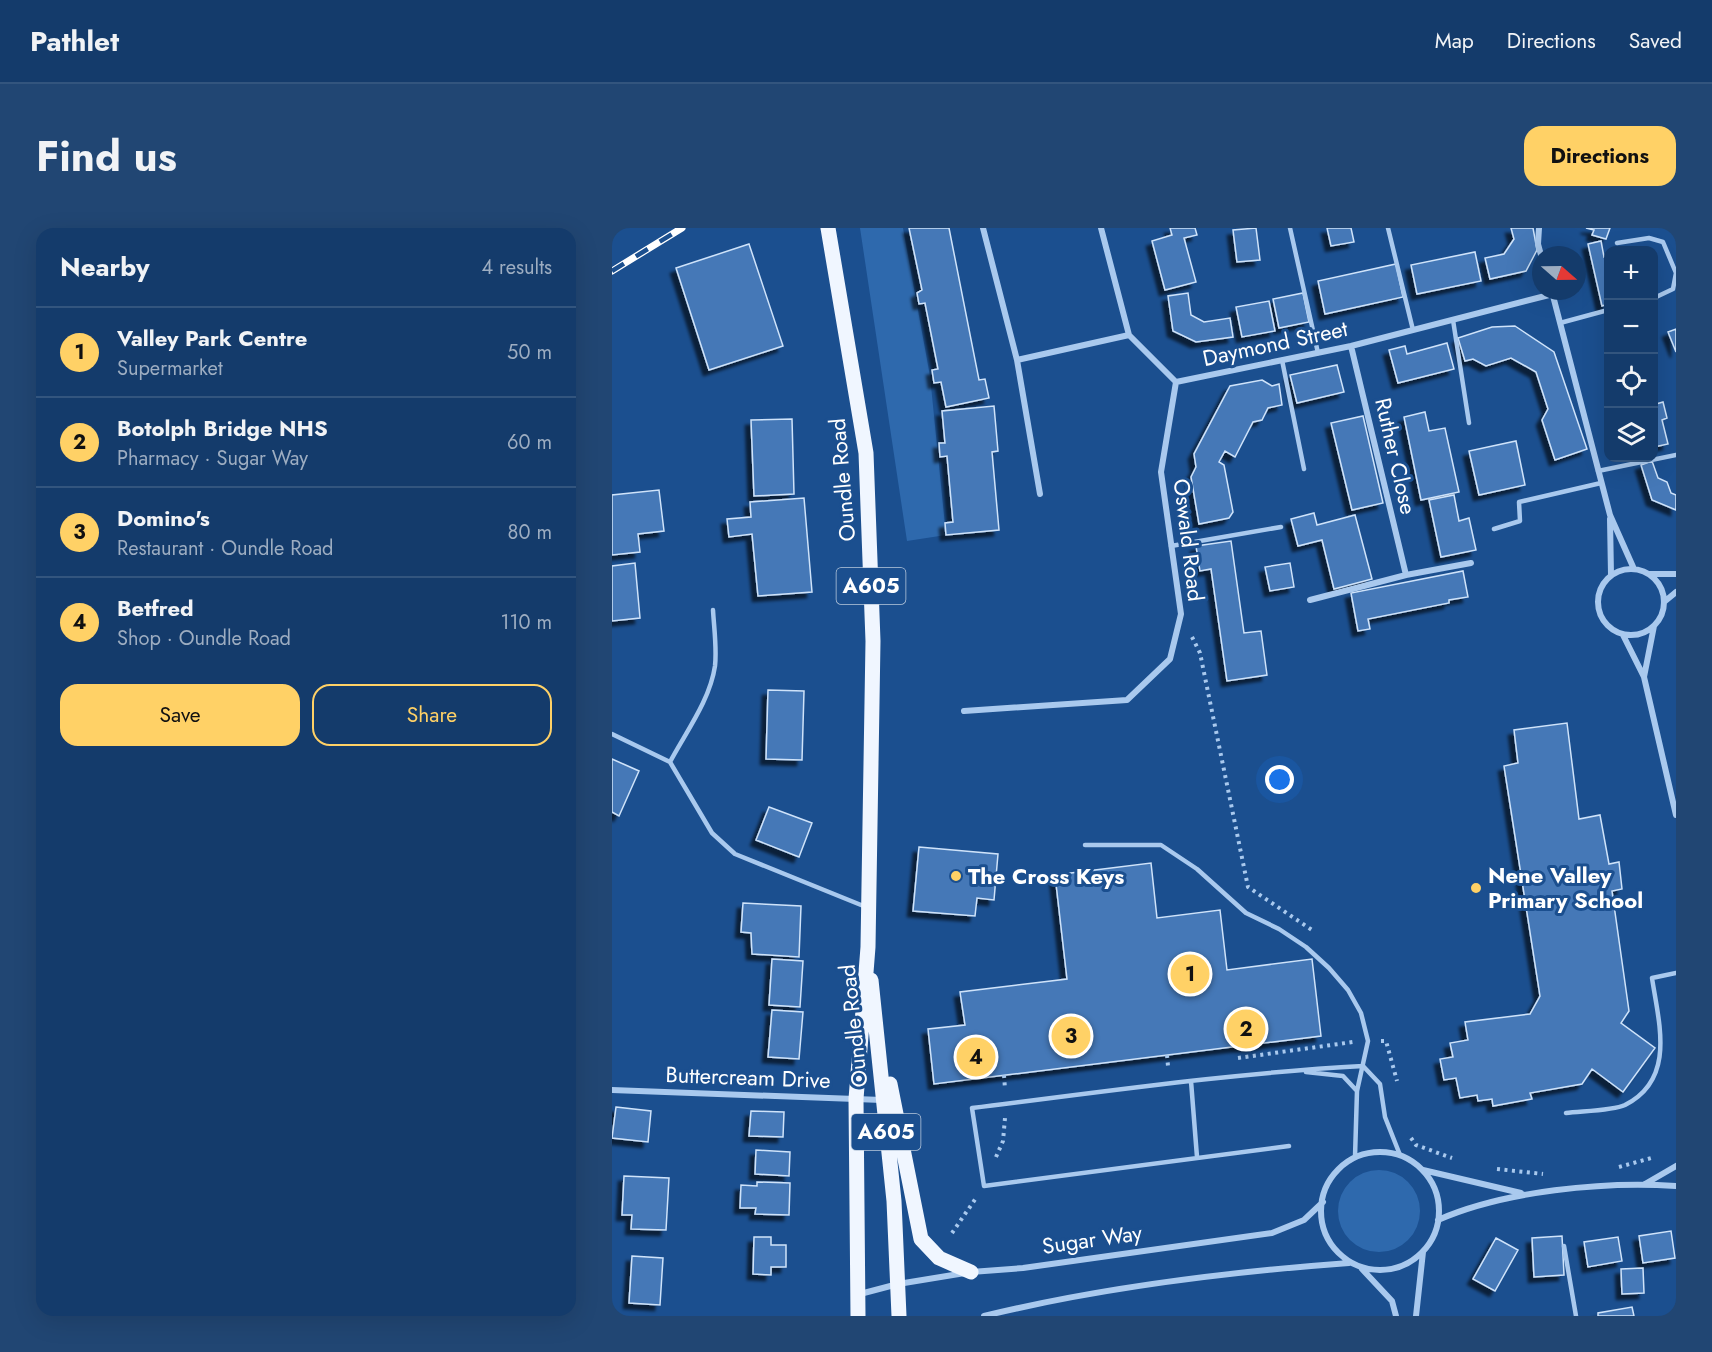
<!DOCTYPE html>
<html lang="en">
<head>
<meta charset="utf-8">
<style>
  :root { --surface:#143b6b; --page:#214673; --text:#f1f3f6; --muted:#9dadc1; --line:#33557e; --accent:#ffd166 }
  body { margin:0; font-family:Jost,sans-serif; background:var(--page); color:var(--text) }
  .controls { position:absolute; right:18px; top:18px; display:grid; overflow:hidden; border-radius:12px; box-shadow:0 6px 24px #0002 }
  .controls button { width:54px; height:54px; display:grid; place-items:center; padding:0; border:0; border-bottom:2px solid var(--line); background:var(--surface); color:var(--text); font:30px sans-serif }
  .compass { position:absolute; left:920px; top:18px; width:54px; height:54px; border-radius:50%; background:var(--surface); box-shadow:0 6px 24px #0002; rotate:110deg }
  .you { position:absolute; left:668px; top:552px; width:21px; height:21px; margin:-15px; border:4px solid #fff; border-radius:50%; background:#1a73e8; box-shadow:0 0 0 9px #1a73e833 }
  .badge { display:grid; place-items:center; width:39px; height:39px; border-radius:50%; background:var(--accent); color:#111; font-size:20px; font-weight:700 }
  .pin { position:absolute; translate:-50% -50%; border:3px solid #fff; box-shadow:0 2px 6px #0006 }
  .list { margin:0; padding:0; list-style:none }
  h2 { display:flex; justify-content:space-between; align-items:center; height:78px; margin:0; padding:0 24px; font-size:26px }
  h2 small { font-size:20px; font-weight:400; color:var(--muted) }
  .list li { display:grid; grid-template-columns:39px 1fr auto; gap:18px; align-items:center; box-sizing:border-box; height:90px; padding:0 24px; border-top:2px solid var(--line) }
  .list b { display:block; font-size:22px; white-space:nowrap }
  .list p { margin:0; font-size:20px; white-space:nowrap; color:var(--muted) }
  .list em { font-size:20px; font-style:normal; color:var(--muted) }
  .actions { display:flex; gap:12px; padding:18px 24px }
  .actions a { flex:1; padding:14px 0; border:2px solid var(--accent); border-radius:18px; text-align:center; font-size:21px; color:var(--accent) }
  .actions .main { background:var(--accent); color:#111 }
  .icon { flex:none; width:33px; height:33px; fill:none; stroke:currentColor; stroke-width:2; stroke-linecap:round; stroke-linejoin:round }
  .map { position:relative; flex:none; width:1064px; height:1088px; overflow:hidden; border-radius:18px }
  header { display:flex; align-items:center; gap:36px; box-sizing:border-box; height:84px; padding:0 30px; background:var(--surface); border-bottom:2px solid var(--line) }
  header strong { font-size:28px }
  nav { display:flex; gap:33px; margin-inline-start:auto; font-size:21px }
  .intro { display:flex; align-items:center; justify-content:space-between; box-sizing:border-box; height:144px; padding:0 36px }
  h1 { margin:0; font-size:42px }
  .button { padding:15px 27px; border-radius:18px; background:var(--accent); color:#111; font-size:21px; font-weight:700 }
  main { display:flex; gap:36px; padding:0 36px }
  aside { flex:1; background:var(--surface); border-radius:18px; box-shadow:0 6px 24px #0002 }
  .map>svg:first-child { display:block }
</style>
</head>
<body>
<header>
<strong>Pathlet</strong>
<nav><a>Map</a><a>Directions</a><a>Saved</a></nav>
</header>
<div class="intro"><h1>Find us</h1><a class="button">Directions</a></div>
<main>
<aside>
<h2>Nearby<small>4 results</small></h2>
<ul class="list">
<li><span class="badge">1</span><div><b>Valley Park Centre</b><p>Supermarket</p></div><em>50 m</em></li>
<li><span class="badge">2</span><div><b>Botolph Bridge NHS</b><p>Pharmacy · Sugar Way</p></div><em>60 m</em></li>
<li><span class="badge">3</span><div><b>Domino's</b><p>Restaurant · Oundle Road</p></div><em>80 m</em></li>
<li><span class="badge">4</span><div><b>Betfred</b><p>Shop · Oundle Road</p></div><em>110 m</em></li>
</ul>
<div class="actions"><a class="main">Save</a><a>Share</a></div>
</aside>
<div class="map">
<svg width="1064" height="1088" viewBox="0 0 1064 1088">
  <defs>
    <filter id="shadow"><feDropShadow dx="-5.5" dy="5.5" stdDeviation="1.5" flood-color="#0009"/></filter>
  </defs>
  <rect width="100%" height="100%" fill="#1b4f8f"/>
  <path fill="#2e69ad" d="M248 0H291L318 148 334 307 295 313Z
    M726 983a41 41 0 1 1 82 0a41 41 0 1 1-82 0Z"/>
  <path fill="#4478b7" stroke="#cfe3fa" stroke-width="1.5" filter="url(#shadow)" d="M297 0H337L367 152 373 151 377 170 334 179 329 154 322 155 320 142 326 141 313 75 307 76 305 65 310 62Z
    M558 0H583L585 7 572 10 584 54 553 62 540 13 560 7Z
    M644 0 648 32 625 34 621 2Z
    M715 0H739L742 14 719 18Z
    M899 0H921L925 22 914 43 878 51 873 30 892 26 902 11Z
    M974 0H998L994 11 980 7 982 2Z
    M989 13 992 29 996 28V76L990 78 976 16Z
    M137 16 171 118 97 142 64 40Z
    M863 24 869 53 805 66 799 37Z
    M784 36 791 69 713 86 706 53Z
    M576 65 579 87 592 94 618 90 621 109 584 114 561 103 556 68Z
    M691 65 697 94 667 100 661 71Z
    M657 73 663 103 630 109 624 79Z
    M903 98 942 124 975 221 943 232 930 192 936 181 924 144 899 130 874 138 861 131 853 133 846 110 880 99Z
    M1064 101V124L1056 104Z
    M835 115 842 141 786 155 777 122 793 118 795 126Z
    M725 137 732 164 685 175 678 147Z
    M650 152 660 158 667 156 670 177 656 180 650 192 641 194 623 229 613 223 607 234 612 237 621 284 617 290 587 296 579 249 584 239 582 226 618 158Z
    M1042 165 1044 176 1051 174 1055 190 1050 192 1056 216 1042 219Z
    M382 178 386 223 380 224 387 302 334 307 333 295 341 294 335 228 328 229 327 215H333L330 183Z
    M813 184 817 203 833 200 847 264 809 272 792 189Z
    M751 188 771 275 740 282 719 195Z
    M180 191 182 266 142 268 139 192Z
    M904 213 913 257 867 267 857 223Z
    M1040 233 1046 250 1055 254 1059 265 1064 267V282L1040 272 1029 237Z
    M47 262 52 303 26 306 28 324 0 327V267Z
    M842 267 847 293 857 290 864 322 829 329 817 272Z
    M192 270 200 364 146 368 140 306 117 309 115 291 139 289 138 274Z
    M702 285 705 297 743 287 760 351 722 361 710 312 686 318 679 291Z
    M619 313 632 405 649 403 655 447 615 453 599 341 588 343 584 318Z
    M23 335 28 390 0 393V338Z
    M678 335 682 359 658 363 653 339Z
    M851 343 856 369 837 372V375L756 391 758 401 746 403 739 365Z
    M156 462 192 463 190 532 154 531Z
    M955 495 967 591 988 587 997 636 1007 634 1010 661 1000 663 1017 783 1009 795 1043 820 1011 864 980 841 970 856 918 865 920 871 881 878 880 871 866 873 865 867 848 870 844 850 832 852 828 831 841 829 838 815 856 812 853 794 918 786 928 768 892 538 906 535 902 502Z
    M0 531 27 543 7 588 0 584Z
    M157 579 200 595 187 629 144 612Z
    M307 619 386 626 382 672 365 670 363 688 301 683Z
    M539 635 545 690 608 682 615 742 700 731 709 808 322 856 316 801 353 797 348 764 455 751 443 647Z
    M131 675 189 678 187 729 140 726 139 705 129 704Z
    M160 731 191 733 188 779 157 777Z
    M160 782 191 784 187 831 156 829Z
    M4 879 39 883 36 914 0 910Z
    M139 883 172 884 171 909 137 908Z
    M144 922 178 924 177 948 143 946Z
    M12 948 57 950 54 1002 19 1001 20 987H10Z
    M145 954 178 955 177 987 143 986 144 980H128L129 957 145 958Z
    M1059 1003 1063 1030 1031 1035 1027 1008Z
    M950 1008 952 1047 922 1049 920 1010Z
    M142 1009H159V1017H174V1039H159V1047L141 1046Z
    M1006 1009 1010 1033 976 1039 972 1014Z
    M884 1010 906 1022 883 1063 861 1051Z
    M20 1028 51 1030 48 1077 17 1075Z
    M1031 1040 1032 1065 1010 1066 1009 1041Z
    M1020 1079 1022 1088H986V1085Z"/>
  <g fill="none" stroke-linecap="round" stroke-linejoin="round">
    <path stroke="#a9c9ee" stroke-width="4" stroke-dasharray="3 4.5" stroke-linecap="butt" d="M580 409 588 425 636 659 700 702
      M769 813H774L785 853
      M555 827 556 838H559
      M626 830 741 814
      M392 847 393 861
      M799 910 804 917 840 930
      M384 929 391 913 393 890
      M1007 939 1043 929
      M885 941 931 946
      M340 1005 364 970"/>
    <path stroke="#a9c9ee" stroke-width="4.5" d="M678 0 706 125
      M776 0 801 102
      M1005 15 1037 10 1051 14 1064 45 1061 61 1042 70
      M841 92 857 195
      M948 95 996 82
      M670 132 692 241
      M986 243 1064 227
      M882 301 908 293 907 274 989 255
      M559 318 669 299
      M0 506 58 534 100 605 123 626 254 679
      M58 534C74 504 98 472 103 438 105 420 102 400 101 382
      M473 617H549L585 641 634 685 667 701 694 719 717 740 736 762 749 785 756 813 745 863 743 929
      M694 844 731 848 745 863
      M579 853 585 929
      M954 885C969 883 1000 883 1013 877 1064 851 1047 796 1040 750L1064 745
      M677 918 372 958 360 880C490 864 620 845 751 838L768 856 773 889 788 927
      M952 1018 964 1088"/>
    <path stroke="#a9c9ee" stroke-width="6" d="M371 0 405 132 428 266
      M489 0 517 107 564 154 739 118 941 66
      M927 0 926 16 929 27
      M940 64 998 287 1022 341
      M739 118 794 347
      M405 132 517 107
      M998 291 999 347
      M986 374a33 33 0 1 1 66 0a33 33 0 1 1-66 0Z
      M1038 346H1064
      M698 372 794 347 859 335
      M1052 374 1064 364
      M1011 407 1032 449 1064 587
      M1032 449 1042 398
      M352 483 515 472 558 431 569 386 549 244 564 154
      M0 862 270 872
      M709 983a59 59 0 1 1 118 0a59 59 0 1 1-118 0Z
      M811 942 909 965
      M1033 956 1064 938
      M826 992C892 963 992 953 1064 958
      M750 1041 780 1073 784 1088
      M248 1066 286 1056 359 1044 411 1040 660 1005 692 992 711 974
      M372 1088C491 1059 615 1044 737 1035
      M804 1088 811 1024"/>
    <path stroke="#f0f6ff" stroke-width="15" d="M216 0 254 225 261 413 256 719 244 871 246 1088
      M259 752 282 973 287 1088
      M278 856 309 1011 327 1030 359 1044"/>
    <defs>
      <path id="rail" d="M0 43 70 0"/>
    </defs>
    <use href="#rail" stroke="#fff" stroke-width="7"/>
    <use href="#rail" stroke="#1b4f8f" stroke-width="4.5" stroke-dasharray="14" stroke-linecap="butt"/>
  </g>
  <g fill="#ffd166" stroke="#1b4f8f" stroke-width="2">
    <circle cx="344" cy="648" r="6"/>
    <circle cx="864" cy="660" r="6"/>
  </g>
  <g text-anchor="middle" dominant-baseline="central" stroke-width="6" stroke-linejoin="round" paint-order="stroke">
    <g fill="#1b4f8f" stroke="#bbcadd" stroke-width="1.5">
      <rect x="224.5" y="340" width="69" height="36" rx="4.5"/>
      <rect x="239.5" y="886" width="69" height="36" rx="4.5"/>
    </g>
    <g font-size="21" font-weight="bold" fill="#fff">
      <text x="259" y="358">A605</text>
      <text x="274" y="904">A605</text>
    </g>
    <g font-size="22" fill="#fff" stroke="#1b4f8f">
      <text transform="translate(663 115) rotate(-12)">Daymond Street</text>
      <text transform="translate(784 228) rotate(77)">Ruther Close</text>
      <text transform="translate(230 252) rotate(-95)">Oundle Road</text>
      <text transform="translate(577 312) rotate(83)">Oswald Road</text>
      <text transform="translate(241 798) rotate(-96)">Oundle Road</text>
      <text transform="translate(136 849) rotate(2)">Buttercream Drive</text>
      <text transform="translate(480 1011) rotate(-8)">Sugar Way</text>
    </g>
    <g font-size="22" font-weight="bold" fill="#fff" stroke="#1b4f8f" text-anchor="start">
      <text x="876" y="647">Nene Valley<tspan x="876" dy="25">Primary School</tspan></text>
      <text x="356" y="648">The Cross Keys</text>
    </g>
  </g>
</svg>
<div class="controls">
<button>+</button>
<button>−</button>
<button><svg class="icon" aria-label="locate" viewBox="0 0 24 24"><circle cx="12" cy="12" r="6"/><path d="M12 2v4M12 18v4M2 12h4M18 12h4"/></svg></button>
<button><svg class="icon" aria-label="layers" viewBox="0 0 24 24"><path d="M12 4l9 5-9 5-9-5zM3 14l9 5 9-5"/></svg></button>
</div>
<svg class="compass" viewBox="-18 -18 36 36"><path d="M0-13l5 13h-10z" fill="#e53935"/><path d="M0 13l5-13h-10z" fill="#9dadc1"/></svg>
<div class="you"></div>
<div class="pin badge" style="left:578px;top:746px">1</div>
<div class="pin badge" style="left:634px;top:801px">2</div>
<div class="pin badge" style="left:459px;top:808px">3</div>
<div class="pin badge" style="left:364px;top:829px">4</div>
</div>
</main>
</body>
</html>
